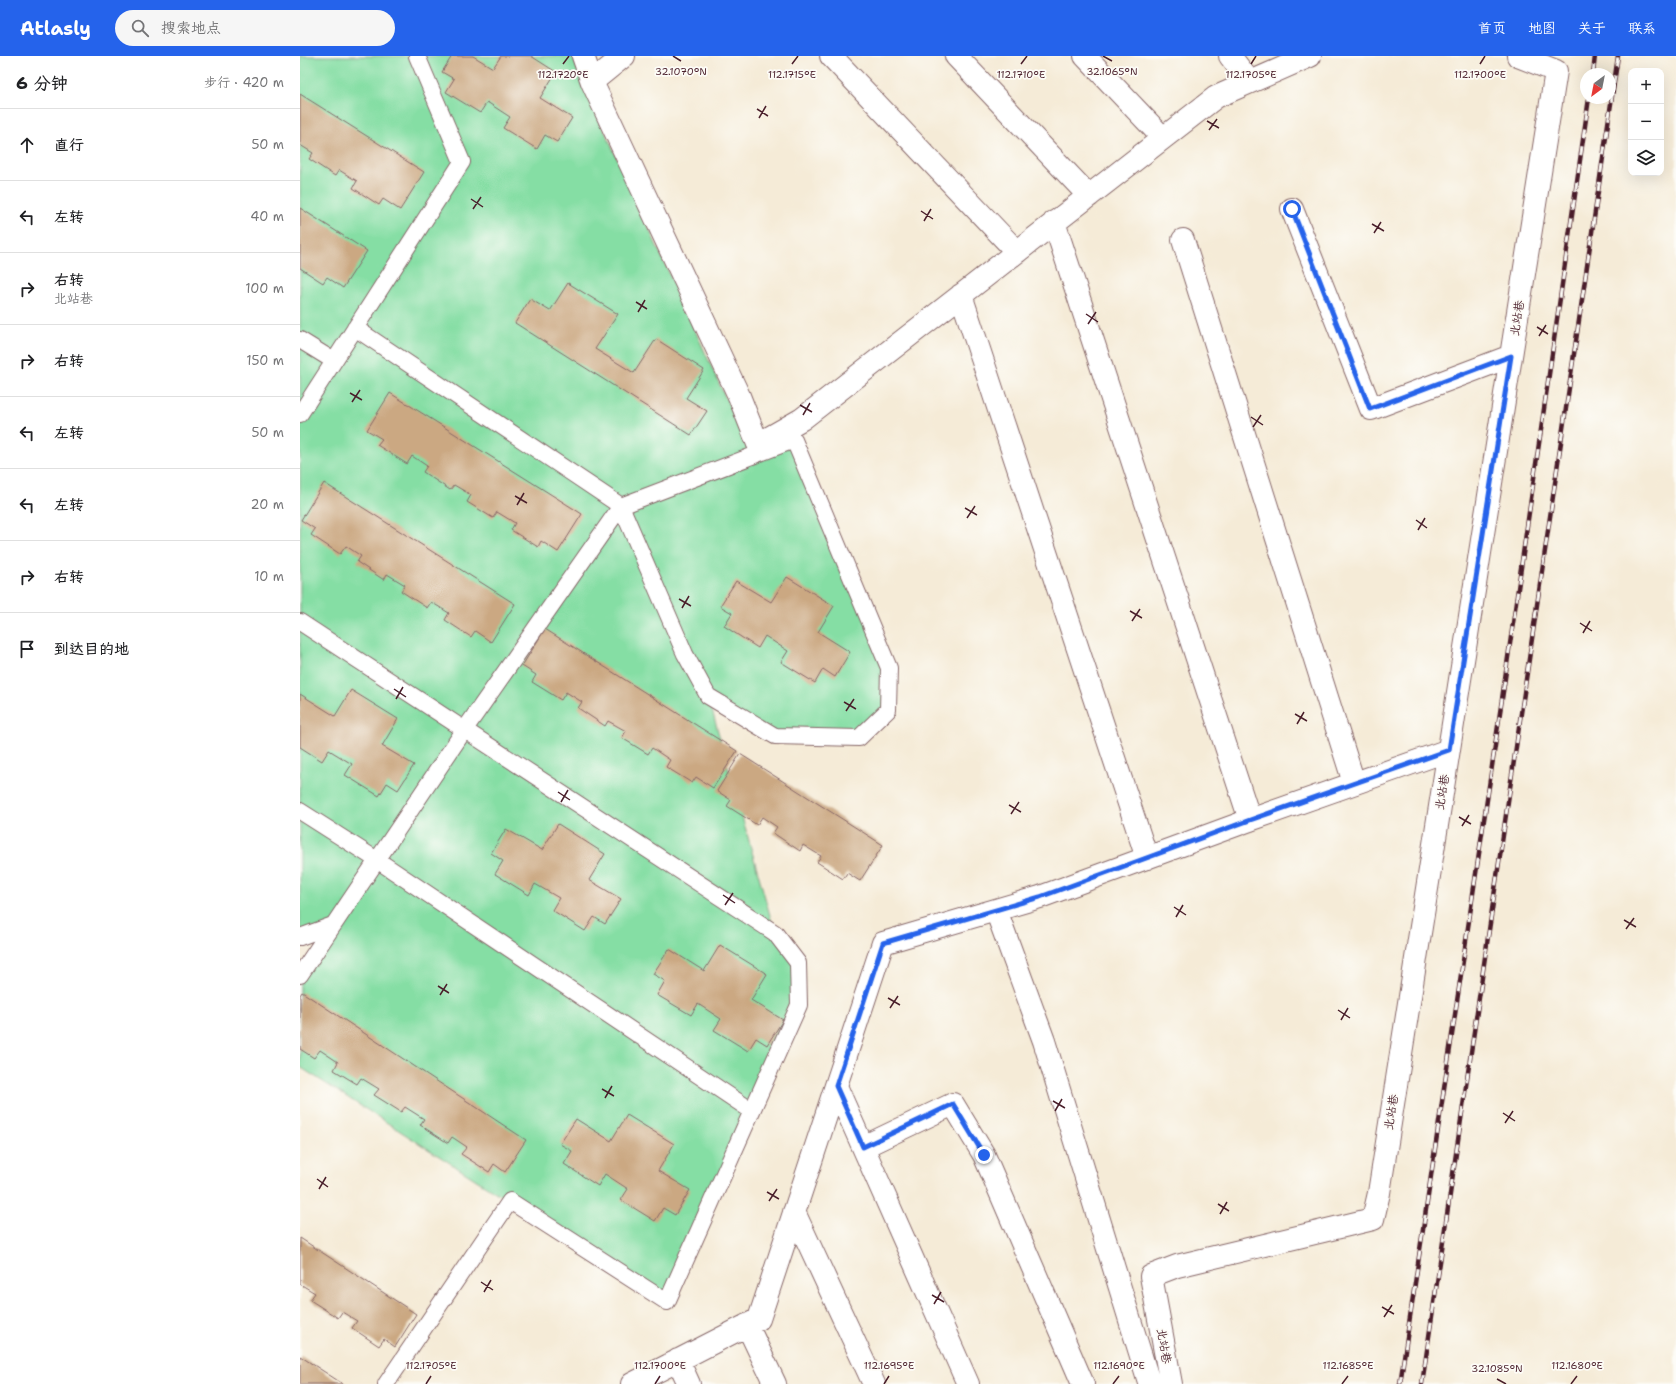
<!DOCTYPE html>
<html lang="zh">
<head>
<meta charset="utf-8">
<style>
  :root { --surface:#fff; --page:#f6f6f6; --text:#202124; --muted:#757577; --line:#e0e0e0; --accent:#2563eb }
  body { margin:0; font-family:"Shantell Sans","LXGW WenKai TC",sans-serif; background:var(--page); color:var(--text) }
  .controls { position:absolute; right:12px; top:12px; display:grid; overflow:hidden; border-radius:8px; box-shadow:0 4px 16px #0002 }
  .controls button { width:36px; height:36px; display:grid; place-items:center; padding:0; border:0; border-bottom:1px solid var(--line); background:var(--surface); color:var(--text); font:20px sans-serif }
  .compass { position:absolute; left:1280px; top:12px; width:36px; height:36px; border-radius:50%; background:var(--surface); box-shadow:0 4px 16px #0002; rotate:212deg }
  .stop { position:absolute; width:12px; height:12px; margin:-9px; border:3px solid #2563eb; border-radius:50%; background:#fff }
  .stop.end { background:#2563eb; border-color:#fff; box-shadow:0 1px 4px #0008 }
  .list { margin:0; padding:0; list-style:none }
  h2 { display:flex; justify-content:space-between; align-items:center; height:52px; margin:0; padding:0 16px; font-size:17px }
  h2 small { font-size:13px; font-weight:400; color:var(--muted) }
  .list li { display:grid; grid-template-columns:26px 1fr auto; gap:12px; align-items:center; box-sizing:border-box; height:72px; padding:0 16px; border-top:1px solid var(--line) }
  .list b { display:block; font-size:15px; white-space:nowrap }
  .list p { margin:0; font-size:13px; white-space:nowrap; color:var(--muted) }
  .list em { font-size:13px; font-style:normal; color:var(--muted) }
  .icon { flex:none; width:22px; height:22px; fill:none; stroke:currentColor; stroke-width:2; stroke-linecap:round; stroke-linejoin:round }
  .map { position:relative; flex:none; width:1376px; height:1328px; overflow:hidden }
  header { display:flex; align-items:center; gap:24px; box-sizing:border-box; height:56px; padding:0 20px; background:var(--accent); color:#fff }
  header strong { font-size:19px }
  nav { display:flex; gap:22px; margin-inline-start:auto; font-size:14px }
  .search { width:280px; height:36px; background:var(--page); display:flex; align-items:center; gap:10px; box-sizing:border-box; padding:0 14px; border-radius:22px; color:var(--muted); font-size:15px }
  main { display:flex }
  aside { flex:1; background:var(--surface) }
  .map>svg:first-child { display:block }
</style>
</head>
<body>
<header>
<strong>Atlasly</strong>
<div class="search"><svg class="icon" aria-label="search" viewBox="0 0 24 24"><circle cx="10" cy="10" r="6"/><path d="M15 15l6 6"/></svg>搜索地点</div>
<nav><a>首页</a><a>地图</a><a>关于</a><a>联系</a></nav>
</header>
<main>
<aside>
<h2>6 分钟<small>步行 · 420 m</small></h2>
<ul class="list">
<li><svg class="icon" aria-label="ahead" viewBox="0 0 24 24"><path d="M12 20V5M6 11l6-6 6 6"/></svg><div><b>直行</b></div><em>50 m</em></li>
<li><svg class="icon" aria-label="left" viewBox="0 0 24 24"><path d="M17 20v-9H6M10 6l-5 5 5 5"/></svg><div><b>左转</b></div><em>40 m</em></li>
<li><svg class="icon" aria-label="right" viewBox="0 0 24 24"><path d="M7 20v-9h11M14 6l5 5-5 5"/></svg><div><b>右转</b><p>北站巷</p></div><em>100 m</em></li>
<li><svg class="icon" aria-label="right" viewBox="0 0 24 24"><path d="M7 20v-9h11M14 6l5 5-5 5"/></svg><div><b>右转</b></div><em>150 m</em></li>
<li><svg class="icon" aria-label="left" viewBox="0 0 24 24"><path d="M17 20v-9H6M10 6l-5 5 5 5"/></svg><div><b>左转</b></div><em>50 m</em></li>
<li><svg class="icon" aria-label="left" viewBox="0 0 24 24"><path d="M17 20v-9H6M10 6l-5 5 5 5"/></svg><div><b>左转</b></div><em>20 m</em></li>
<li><svg class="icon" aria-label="right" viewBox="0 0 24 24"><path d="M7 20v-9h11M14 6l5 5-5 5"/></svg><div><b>右转</b></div><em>10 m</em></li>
<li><svg class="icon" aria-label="arrive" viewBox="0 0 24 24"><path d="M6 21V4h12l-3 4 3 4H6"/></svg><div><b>到达目的地</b></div></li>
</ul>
</aside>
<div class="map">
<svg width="1376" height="1328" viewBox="0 0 1376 1328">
  <rect width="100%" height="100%" fill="#fdfcf7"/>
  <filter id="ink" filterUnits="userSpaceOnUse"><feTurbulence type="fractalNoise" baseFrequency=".025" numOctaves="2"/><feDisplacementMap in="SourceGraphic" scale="8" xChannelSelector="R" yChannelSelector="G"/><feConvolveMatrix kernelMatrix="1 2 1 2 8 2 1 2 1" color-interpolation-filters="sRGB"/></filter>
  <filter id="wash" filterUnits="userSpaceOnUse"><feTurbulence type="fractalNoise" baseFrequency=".012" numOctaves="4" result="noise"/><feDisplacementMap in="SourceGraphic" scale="16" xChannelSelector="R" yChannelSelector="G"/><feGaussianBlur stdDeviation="0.9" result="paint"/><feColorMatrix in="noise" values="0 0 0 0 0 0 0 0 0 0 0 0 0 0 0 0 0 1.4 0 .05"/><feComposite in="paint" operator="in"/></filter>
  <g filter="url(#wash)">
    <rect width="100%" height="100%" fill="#f5ebd7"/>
    <path fill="#85dea4" stroke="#687e68" d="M0 0H273L279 18 452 400 494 384 589 612 588 654 559 682 475 680 408 640 475 877 498 907 499 949 367 1246 0 1011V919L33 870 0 881Z"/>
    <g id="blocks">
      <path fill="#cba882" d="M152 0H173L193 12 201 0H231L256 16 240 42 272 62 257 86 245 79 237 93 203 72 210 61 187 46 180 57 146 36 154 23 142 16Z
        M0 38 124 116 100 154 83 143 79 149 53 132 57 125 39 114 35 120 9 103 13 97 0 89Z
        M0 152 67 195 43 232 27 221 23 227 0 212Z
        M268 227 318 258 295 293 334 317 356 283 404 314 386 342 407 355 391 379 215 267 230 243 250 255Z
        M90 337 282 458 258 496 241 485 238 491 211 474 215 467 197 456 193 462 167 446 171 439 154 429 150 434 123 416 127 410 112 400 107 408 77 389 82 383 67 374Z
        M24 427 215 548 191 586 175 575 171 581 145 564 149 557 131 546 127 552 101 535 105 529 87 518 84 524 57 506 61 500 46 490 40 498 11 479 15 473 1 464Z
        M487 521 534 550 518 576 550 596 535 621 523 613 515 627 481 606 488 595 465 580 458 592 424 570 432 557 420 550 436 525 471 546Z
        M245 573 437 695 413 732 396 721 392 727 366 711 370 704 352 692 348 698 322 682 326 675 308 665 305 670 278 652 282 646 266 636 261 644 232 626 236 619 222 610Z
        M51 634 98 663 82 690 114 709 98 734 87 727 79 740 45 719 52 708 29 694 22 705 0 691V638L35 660Z
        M440 698 583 789 560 825 547 817 543 823 517 806 521 800 503 789 500 795 473 777 477 771 462 761 457 769 427 750 431 744 417 735Z
        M258 768 305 798 289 824 321 843 305 868 294 861 285 875 252 854 259 842 235 828 229 839 195 818 203 805 191 797 206 773 242 794Z
        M420 889 467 918 451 944 483 964 467 989 456 982 448 995 414 974 421 963 398 948 391 959 357 939 365 925 353 918 369 893 404 915Z
        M2 936 226 1084 205 1116 194 1108 189 1116 161 1098 167 1091 152 1081 148 1087 120 1069 124 1063 105 1051 101 1056 74 1039 79 1033 61 1022 57 1028 34 1014 38 1006 20 994 14 1002 0 993V939Z
        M327 1059 374 1088 358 1115 390 1134 375 1159 363 1152 355 1165 321 1144 328 1133 305 1118 298 1130 264 1108 272 1095 260 1088 276 1063 311 1085Z
        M0 1182 116 1258 95 1291 84 1283 79 1290 52 1272 57 1265 42 1256 38 1262 10 1244 15 1237 0 1228Z
        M0 1300 43 1328H0Z"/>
    </g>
  </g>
  <g filter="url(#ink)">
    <use href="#blocks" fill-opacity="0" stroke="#866667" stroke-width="1"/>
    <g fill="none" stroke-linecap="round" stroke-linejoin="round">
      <defs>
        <path id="service" d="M0 284 34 305
          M0 358 162 106 117 0
          M494 384 589 612 588 654 559 682 475 680 408 640 385 598 321 450Z
          M0 566 475 877 498 907 499 949 367 1246 210 1145 86 1328
          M0 755 77 804 452 1055
          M0 881 33 869
          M0 919 165 673 321 450 55 272"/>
        <path id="minor" d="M283 0 292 26 324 0
          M531 0 717 196
          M656 0 789 140
          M785 0 863 82
          M930 0 950 26
          M292 26 439 340 458 388 502 363 916 41 1010 0
          M992 153 1071 353 1211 300
          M754 166 950 764
          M883 184 1054 727
          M661 239 847 802
          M696 854 744 985 849 1326 852 1328
          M536 1030 668 1328
          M563 1091 653 1048 684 1099 783 1328
          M494 1156 574 1328
          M447 1269 475 1328
          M378 1304 389 1328
          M332 1328 459 1263 583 887 740 841 950 764 1149 694
          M871 1328 851 1220 877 1210 1073 1163 1079 1137 1256 15 1218 0"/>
      </defs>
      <use href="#service" stroke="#866667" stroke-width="18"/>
      <use href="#minor" stroke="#866667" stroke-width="24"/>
      <use href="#service" stroke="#fff" stroke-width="16"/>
      <use href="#minor" stroke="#fff" stroke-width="22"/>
      <defs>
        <path id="rail" d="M1293 18 1295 0
          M1100 1328 1202 643 1289 42
          M1122 1328 1318 0"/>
      </defs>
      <use href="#rail" stroke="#4a1f2b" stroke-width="4.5"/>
      <use href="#rail" stroke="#fdfcf7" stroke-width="3" stroke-dasharray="9" stroke-linecap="butt"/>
    </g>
  </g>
  <g fill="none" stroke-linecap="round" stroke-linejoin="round" filter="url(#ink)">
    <path stroke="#2563eb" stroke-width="5" d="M684 1099 653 1048 563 1091 536 1030 583 887 740 841 950 764 1149 694 1211 300 1070 353 992 153"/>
  </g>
  <path fill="none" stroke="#4a1f2b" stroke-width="1.5" d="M373 0 381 5M803 0 812 5M263 8 269 0M492 8 498 0M721 8 727 0M951 8 956 0M1180 8 1185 0M457 53 468 60M459 62 466 50M907 65 919 72M909 74 917 63M171 143 183 151M173 153 181 141M621 155 633 163M624 165 631 153M1072 168 1084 175M1074 177 1081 166M336 246 347 253M338 256 345 244M786 258 798 266M788 268 796 256M1237 271 1248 278M1239 280 1246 269M50 337 62 344M52 346 60 334M500 349 512 356M503 359 510 347M951 361 963 369M953 371 961 359M215 440 227 447M217 449 224 437M665 452 677 459M667 462 675 450M1116 464 1127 472M1118 474 1125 462M379 543 391 550M382 552 389 540M830 555 842 562M832 565 840 553M1280 567 1292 575M1283 577 1290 565M94 633 106 641M96 643 103 631M544 646 556 653M546 655 554 643M995 658 1007 665M997 668 1004 656M258 736 270 744M261 746 268 734M709 749 721 756M711 758 719 746M1159 761 1171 768M1162 770 1169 759M423 839 435 847M425 849 433 837M874 851 886 859M876 861 883 849M1324 864 1336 871M1326 873 1334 862M138 930 149 937M140 939 147 928M588 942 600 949M590 952 598 940M1038 954 1050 962M1041 964 1048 952M302 1033 314 1040M305 1042 312 1030M753 1045 765 1052M755 1055 762 1043M1203 1057 1215 1065M1205 1067 1213 1055M17 1123 28 1131M19 1133 26 1121M467 1136 479 1143M469 1145 477 1133M918 1148 929 1155M920 1158 927 1146M181 1226 193 1234M184 1236 191 1224M632 1239 644 1246M634 1248 641 1236M1082 1251 1094 1258M1084 1261 1092 1249M1197 1323 1206 1328M126 1328 131 1320M355 1328 360 1320M584 1328 589 1320M813 1328 819 1320M1042 1328 1048 1320M1271 1328 1277 1320"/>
  <g text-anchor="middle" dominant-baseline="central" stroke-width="3.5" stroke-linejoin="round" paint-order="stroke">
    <g font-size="12" fill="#4a1f2b" stroke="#fdfcf7">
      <text transform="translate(1217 262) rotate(-81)">北站巷</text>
      <text transform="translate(1142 736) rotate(-81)">北站巷</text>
      <text transform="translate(1091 1056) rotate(-81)">北站巷</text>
      <text transform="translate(864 1290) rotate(80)">北站巷</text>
    </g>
  </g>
  <g font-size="10" text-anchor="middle" fill="#4a1f2b" stroke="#fdfcf7" stroke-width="3.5" stroke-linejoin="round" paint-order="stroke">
    <text x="381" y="19">32.1070°N</text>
    <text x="812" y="19">32.1065°N</text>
    <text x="263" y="22">112.1720°E</text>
    <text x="492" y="22">112.1715°E</text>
    <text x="721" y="22">112.1710°E</text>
    <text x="951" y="22">112.1705°E</text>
    <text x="1180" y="22">112.1700°E</text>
    <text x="131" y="1313">112.1705°E</text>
    <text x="360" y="1313">112.1700°E</text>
    <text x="589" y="1313">112.1695°E</text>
    <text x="819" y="1313">112.1690°E</text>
    <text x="1048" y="1313">112.1685°E</text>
    <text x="1277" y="1313">112.1680°E</text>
    <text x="1197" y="1316">32.1085°N</text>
  </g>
</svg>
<div class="controls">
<button>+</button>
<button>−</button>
<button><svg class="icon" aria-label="layers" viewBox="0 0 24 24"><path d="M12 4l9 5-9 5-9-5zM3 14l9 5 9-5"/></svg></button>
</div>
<svg class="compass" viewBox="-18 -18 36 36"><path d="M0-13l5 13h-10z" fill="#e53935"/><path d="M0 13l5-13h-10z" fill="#757577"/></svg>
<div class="stop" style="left:992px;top:153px"></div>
<div class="stop end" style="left:684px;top:1099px"></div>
</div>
</main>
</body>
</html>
